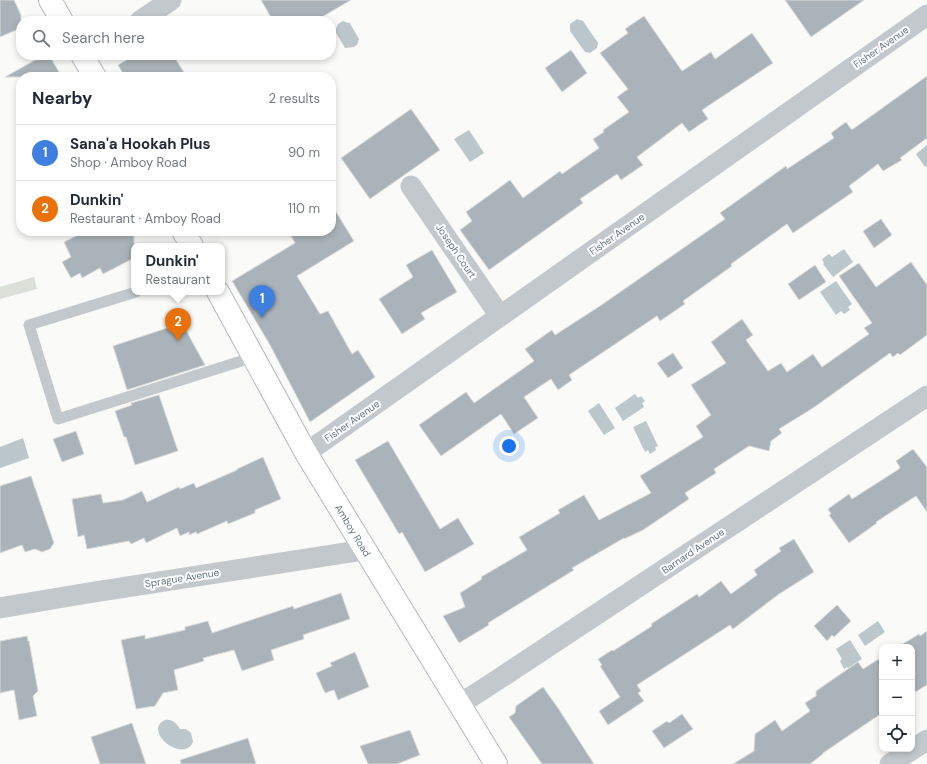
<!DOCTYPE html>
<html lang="en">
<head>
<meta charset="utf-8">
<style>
  :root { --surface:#fff; --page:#f2f2f3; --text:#1f2937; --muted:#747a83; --line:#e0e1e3; --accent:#2563eb }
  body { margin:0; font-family:"DM Sans",sans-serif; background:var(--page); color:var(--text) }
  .controls { position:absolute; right:12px; bottom:12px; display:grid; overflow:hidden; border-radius:8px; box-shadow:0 2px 6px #0003 }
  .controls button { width:36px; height:36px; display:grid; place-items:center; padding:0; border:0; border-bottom:1px solid var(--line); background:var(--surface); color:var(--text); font:20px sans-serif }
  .you { position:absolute; left:509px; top:446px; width:14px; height:14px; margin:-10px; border:3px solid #fff; border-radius:50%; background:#1a73e8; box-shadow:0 0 0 6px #1a73e833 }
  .badge { display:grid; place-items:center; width:26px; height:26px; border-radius:50%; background:var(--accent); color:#fff; font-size:13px; font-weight:700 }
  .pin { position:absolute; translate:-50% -33px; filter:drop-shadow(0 1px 2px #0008) }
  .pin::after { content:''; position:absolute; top:21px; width:14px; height:12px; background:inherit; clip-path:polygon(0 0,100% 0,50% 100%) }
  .popup { position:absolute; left:131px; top:243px; width:94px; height:52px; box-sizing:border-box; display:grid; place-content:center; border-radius:8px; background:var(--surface); filter:drop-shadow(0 1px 3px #0005); font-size:13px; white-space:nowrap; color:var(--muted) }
  .popup b { font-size:15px; color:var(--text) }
  .popup::after { content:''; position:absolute; left:50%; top:100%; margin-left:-8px; border:8px solid transparent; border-top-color:var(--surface) }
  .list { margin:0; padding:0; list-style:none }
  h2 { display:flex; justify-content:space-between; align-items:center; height:52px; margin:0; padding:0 16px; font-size:17px }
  h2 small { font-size:13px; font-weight:400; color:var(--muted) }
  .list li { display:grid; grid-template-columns:26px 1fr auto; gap:12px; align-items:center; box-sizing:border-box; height:56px; padding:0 16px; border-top:1px solid var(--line) }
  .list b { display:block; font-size:15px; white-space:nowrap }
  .list p { margin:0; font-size:13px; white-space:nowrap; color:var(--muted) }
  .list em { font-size:13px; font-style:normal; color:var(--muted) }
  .icon { flex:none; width:22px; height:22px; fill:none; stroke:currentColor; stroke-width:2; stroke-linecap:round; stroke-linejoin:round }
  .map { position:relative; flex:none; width:927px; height:764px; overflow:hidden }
  .search { position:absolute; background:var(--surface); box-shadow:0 2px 6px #0003; left:16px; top:16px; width:320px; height:44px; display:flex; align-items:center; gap:10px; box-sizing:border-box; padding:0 14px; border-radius:16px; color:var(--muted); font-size:15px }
  .panel { position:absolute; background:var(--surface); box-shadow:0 2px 6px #0003; left:16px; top:72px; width:320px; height:164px; border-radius:16px }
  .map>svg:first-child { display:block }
</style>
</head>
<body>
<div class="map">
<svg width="927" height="764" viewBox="0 0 927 764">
  <rect width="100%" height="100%" fill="#fafaf8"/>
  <path fill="#dadfd7" d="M34 277 37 289 0 299V287Z"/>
  <path fill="#bbc7cb" d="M577 19 583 21 598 43 597 48 590 53 585 52 570 31V24Z
    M343 21 348 23 349 22 359 39 357 45 354 47 345 48 335 31 338 24Z
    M469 130 484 153 470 162 454 139Z
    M927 145V166L925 167 916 154Z
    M844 249 853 262 833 277 823 264 824 263 822 259 829 254 832 257Z
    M836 281 852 304 848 307 850 310 844 314 841 311 836 315 820 292Z
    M635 394 638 398 641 396 645 401 642 403 644 407 623 421 615 408Z
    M599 403 615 428 604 435 588 411Z
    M646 421 658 446 655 447 656 450 650 454 648 450 645 452 633 427Z
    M23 438 29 458 0 468V447Z
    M878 621 885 632 865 646 858 635Z
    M850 640 862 659 848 668 847 667 844 669 840 661 842 659 836 649Z
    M165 720C173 719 176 723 180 729H186L191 733 193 742C183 764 142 731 165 720Z"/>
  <path fill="#aab3b9" stroke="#dcdcda" d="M0 0H14L21 15V28L0 37Z
    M261 0H351L315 21H273Z
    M785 0H864L811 37Z
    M644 16 682 71 711 52 715 59 752 33 773 63 702 110 708 119 689 132 682 123 637 157 643 165 621 180 617 174 580 199 583 203 489 270 460 230 472 221 466 212 510 180 523 198 560 171 562 174 599 148 593 139 604 132 603 130 629 112 617 97 628 89 600 53 628 33 625 29Z
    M571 50 587 73 562 92 545 68Z
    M44 55H49L62 77H5Z
    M135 55H173L187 77H125L118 65Z
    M927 76V138L900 158 902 160 883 171 878 164 849 186 853 192 793 233 787 224 731 264 732 266 683 301 685 304 660 321 657 316 569 375 572 380 558 390 551 379 524 397 538 418 514 434 501 414 441 456 419 425 466 392 474 403 534 361 525 349 552 330 555 335 600 306 725 219 720 213 786 166 787 169 834 138 831 133 846 122 851 129H853Z
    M411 109 440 150 370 199 341 158Z
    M331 204 354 241 297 276 320 314 328 311 352 354 358 350 375 377 310 422 270 345 232 281 295 243 288 231H331Z
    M881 219 892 235 874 248 863 231Z
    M86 231H134V258L103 274 100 268 82 278 80 273 71 278 62 262 71 257 64 242Z
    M432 250 457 292 421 313 425 319 402 334 379 299 413 277 406 265Z
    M911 262 927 285V335L900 355 898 353 893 357 890 353 813 408 779 429 782 433 771 441 769 451 749 446 714 469 716 473 685 493 689 499 643 530 624 539V538L572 568 574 570 488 623 489 625 459 643 443 616 465 607 460 593 482 579 481 577 527 550 519 537 560 513 558 510 584 495 599 520 651 493 640 476 703 437 696 426 711 415 691 385 726 363 711 342 742 319 753 335 746 340 768 371 781 363 787 372 813 354 822 367 869 334 864 328 872 323 839 276 859 263 876 287Z
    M815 265 826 282 799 300 788 284Z
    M182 323 205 365 127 390 113 346Z
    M673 353 683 368 668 378 657 363Z
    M159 395 178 451 135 465 126 437H124L115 411 132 405 131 403Z
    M76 431 84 454 62 462 53 439Z
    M388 441 440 529 458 518 474 544 425 572 402 532 399 534 355 460Z
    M913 449 927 467V512L916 496 876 522 877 523 849 543 829 515 831 514 828 509 849 494 852 499 899 469 900 467 896 461Z
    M263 457 281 499 255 510V513L228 524 227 521 197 534 196 532 189 535V532L180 536 177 528 146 543 144 538 131 544 129 541 87 549 84 535 78 537 72 499 101 494 103 503 123 500 142 491 147 502 179 487 180 489 194 483 196 488 237 470V469Z
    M31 476 54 543 50 549 42 552 35 549 25 552 22 545 0 553V486Z
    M794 539 814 572 779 594 733 629 730 625 637 685 641 691 638 693 644 701 608 725 599 711 620 697 600 666 602 665 598 659 612 650 613 651 652 626 651 624 697 594 699 597 721 581 731 594 757 575 754 570 781 551 779 548Z
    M341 593 350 619 303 635 304 639 271 650 274 660 242 671 234 650 203 658 204 661 174 670 178 690 163 693 155 706 136 709 121 640 145 635V639L185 630V627L208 621 212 633 293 606 294 609Z
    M837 605 851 621 834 637 832 635 827 641 814 626Z
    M927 631V685L912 694V647H898L919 634 920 636Z
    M27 636 28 641H29L38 691 33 696 37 716 19 720 14 690 0 693V641Z
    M355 652 369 687 338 700 334 690 325 693 316 673 332 666 330 663Z
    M882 657V713L823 753V754L810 764H733L754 751 755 734 775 720 782 731 810 711 805 703 816 696V691L858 662 863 669Z
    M543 687 558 708 594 764H542L509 717 515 713 516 706Z
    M682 714 693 729 664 748 652 731 667 721 669 723Z
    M132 723 146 764H100L91 737Z
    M410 730 420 755 397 764H368L360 746Z
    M248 738 256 764H181L180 760Z"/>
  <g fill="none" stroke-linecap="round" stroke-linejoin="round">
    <defs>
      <g id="secondary">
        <path d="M50 0 62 21"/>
        <path d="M82 55 95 77"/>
        <path d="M183 231 192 246"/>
        <path id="s1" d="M218 292 306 453 496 764"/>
      </g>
    </defs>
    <use href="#secondary" stroke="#b3babf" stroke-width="24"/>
    <path stroke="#c3c8cc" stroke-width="11" d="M136 292 29 325 58 419 254 357"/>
    <path stroke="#c3c8cc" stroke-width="21" d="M140 21 171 0
      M411 186 500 316
      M306 453 927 15
      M0 608 88 593 364 550
      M458 703 471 697 485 688 927 396
      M890 764 927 740"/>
    <use href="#secondary" stroke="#fff" stroke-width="22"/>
  </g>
  <g text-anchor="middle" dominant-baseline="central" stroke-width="4" stroke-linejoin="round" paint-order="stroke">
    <g font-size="10" fill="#657683" stroke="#fff">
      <text transform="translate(881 47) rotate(-35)">Fisher Avenue</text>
      <text transform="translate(617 234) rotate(-35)">Fisher Avenue</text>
      <text transform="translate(456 251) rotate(56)">Joseph Court</text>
      <text transform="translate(352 421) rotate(-35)">Fisher Avenue</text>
      <text stroke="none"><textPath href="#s1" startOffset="274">Amboy Road</textPath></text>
      <text transform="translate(693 551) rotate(-34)">Barnard Avenue</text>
      <text transform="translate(182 578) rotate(-9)">Sprague Avenue</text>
    </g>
  </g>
</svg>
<div class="controls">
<button>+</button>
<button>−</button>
<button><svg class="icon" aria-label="locate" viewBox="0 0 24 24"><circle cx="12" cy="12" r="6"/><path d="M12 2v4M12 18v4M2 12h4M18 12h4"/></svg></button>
</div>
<div class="you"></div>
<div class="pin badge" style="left:262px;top:318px;background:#3f7fe0">1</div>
<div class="pin badge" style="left:178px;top:341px;background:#e8710a">2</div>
<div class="popup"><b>Dunkin'</b>Restaurant</div>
<div class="search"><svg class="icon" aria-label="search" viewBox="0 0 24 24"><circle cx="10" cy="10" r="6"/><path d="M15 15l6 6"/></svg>Search here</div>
<section class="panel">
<h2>Nearby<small>2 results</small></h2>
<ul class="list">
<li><span class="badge" style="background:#3f7fe0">1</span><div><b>Sana'a Hookah Plus</b><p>Shop · Amboy Road</p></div><em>90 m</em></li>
<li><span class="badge" style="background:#e8710a">2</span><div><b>Dunkin'</b><p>Restaurant · Amboy Road</p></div><em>110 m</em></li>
</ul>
</section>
</div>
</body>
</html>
